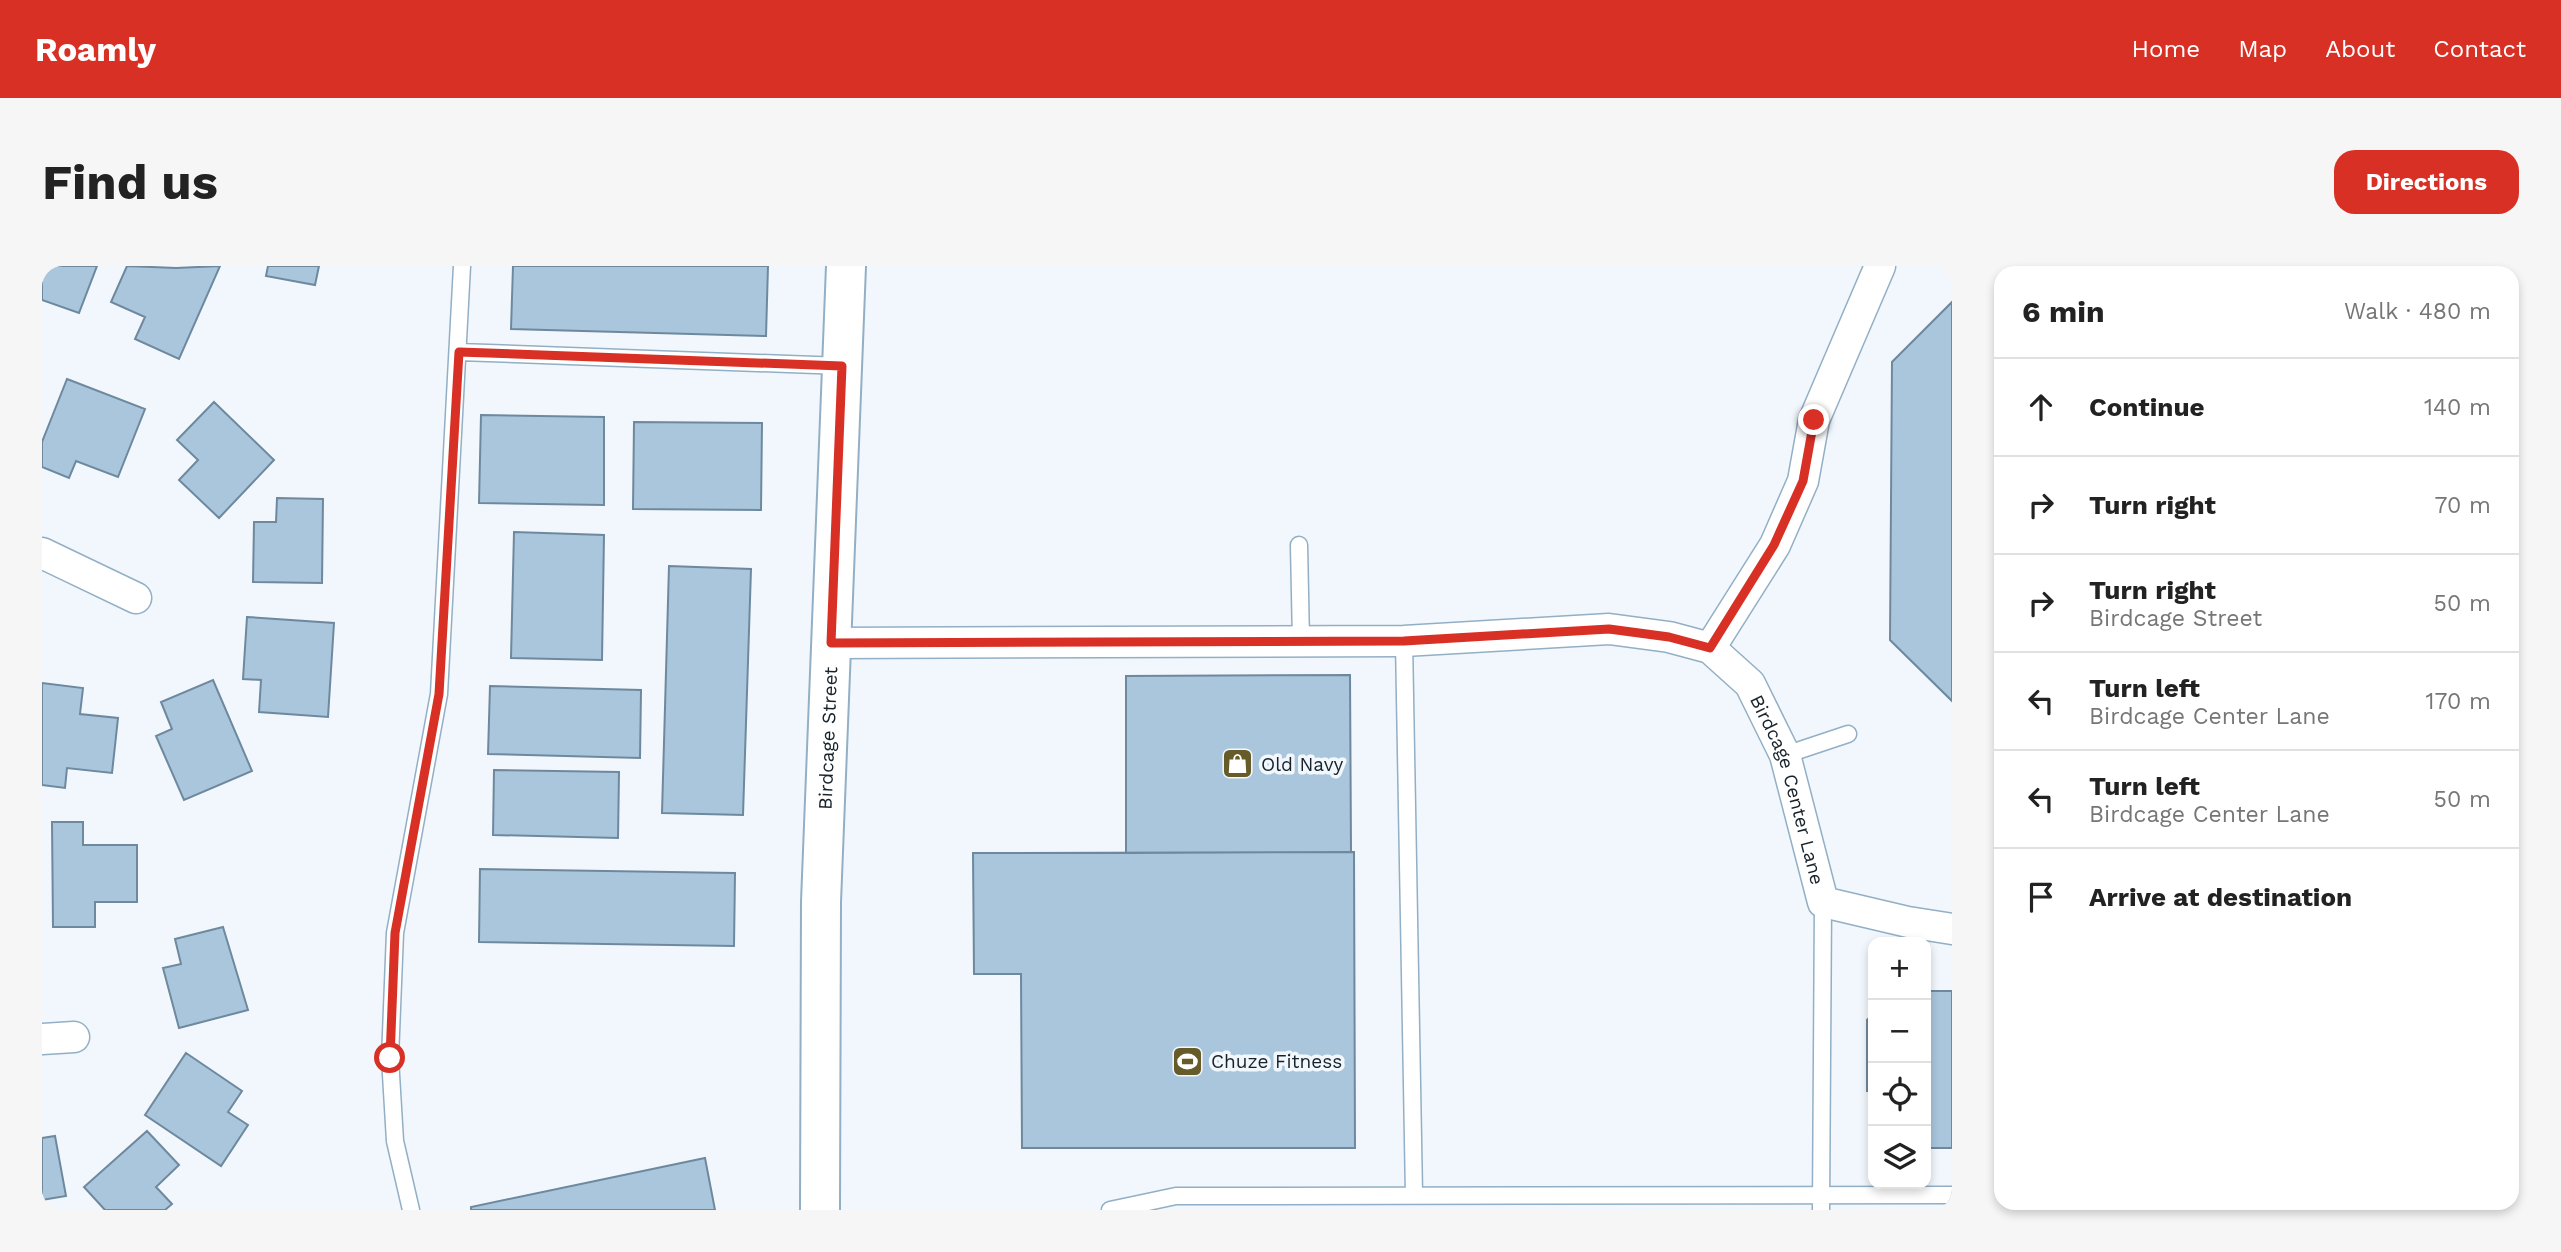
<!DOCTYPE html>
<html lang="en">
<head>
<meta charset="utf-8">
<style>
  :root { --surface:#fff; --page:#f6f6f6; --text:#222; --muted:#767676; --line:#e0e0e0; --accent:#d93025 }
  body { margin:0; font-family:"Work Sans",sans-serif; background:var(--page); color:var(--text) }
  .controls { position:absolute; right:21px; bottom:21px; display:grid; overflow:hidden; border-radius:14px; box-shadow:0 4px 10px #0003 }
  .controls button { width:63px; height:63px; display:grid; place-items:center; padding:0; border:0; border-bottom:2px solid var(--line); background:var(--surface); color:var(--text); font:35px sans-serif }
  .stop { position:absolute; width:21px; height:21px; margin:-16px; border:5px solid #d93025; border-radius:50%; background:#fff }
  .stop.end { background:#d93025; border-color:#fff; box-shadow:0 2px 7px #0008 }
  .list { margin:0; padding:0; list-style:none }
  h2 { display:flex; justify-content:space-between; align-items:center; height:91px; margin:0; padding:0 28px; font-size:30px }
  h2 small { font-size:23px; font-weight:400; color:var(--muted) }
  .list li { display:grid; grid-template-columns:46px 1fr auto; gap:21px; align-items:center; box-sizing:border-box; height:98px; padding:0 28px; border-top:2px solid var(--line) }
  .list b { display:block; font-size:26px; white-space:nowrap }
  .list p { margin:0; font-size:23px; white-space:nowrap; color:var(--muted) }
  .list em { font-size:23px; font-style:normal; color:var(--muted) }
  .icon { flex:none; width:38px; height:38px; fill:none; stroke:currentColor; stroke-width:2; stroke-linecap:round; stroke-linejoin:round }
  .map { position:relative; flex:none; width:1910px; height:944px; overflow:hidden; border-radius:21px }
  header { display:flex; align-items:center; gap:42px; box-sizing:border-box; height:98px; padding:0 35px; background:var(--accent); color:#fff }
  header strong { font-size:33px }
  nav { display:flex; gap:38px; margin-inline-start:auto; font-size:24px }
  .intro { display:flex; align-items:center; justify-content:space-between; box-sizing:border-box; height:168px; padding:0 42px }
  h1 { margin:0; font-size:49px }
  .button { padding:18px 32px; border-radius:21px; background:var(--accent); color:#fff; font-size:24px; font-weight:700 }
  main { display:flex; gap:42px; padding:0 42px }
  aside { flex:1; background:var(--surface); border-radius:21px; box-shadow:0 4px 10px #0003 }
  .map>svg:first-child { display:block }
</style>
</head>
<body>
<header>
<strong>Roamly</strong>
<nav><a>Home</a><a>Map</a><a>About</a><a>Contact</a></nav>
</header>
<div class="intro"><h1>Find us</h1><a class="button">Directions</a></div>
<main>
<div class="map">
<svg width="1910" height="944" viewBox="0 0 1910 944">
  <rect width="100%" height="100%" fill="#f1f7fc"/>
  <path fill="#a9c6dd" stroke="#6e899e" stroke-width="2" d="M0 0H55L37 47 0 34Z
    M85 0 134 2 178 0 137 93 93 73 103 51 69 36Z
    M226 0H277L273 19 224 10Z
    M471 0H726L724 70 469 63Z
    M1910 36V435L1848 374 1850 96Z
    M25 113 103 143 76 211 34 195 27 212 0 201V176Z
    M172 136 232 194 177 252 137 214 156 194 135 174Z
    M439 149 562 151V239L437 237Z
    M592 156 720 157 719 244 591 243Z
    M235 232 281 233 280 317 211 316 212 256H234Z
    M472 266 562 269 560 394 469 392Z
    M627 300 709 303 701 549 620 547Z
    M205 351 292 357 286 451 217 446 219 414 201 413Z
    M1308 409 1309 586 1084 587V410Z
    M171 414 210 505 142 534 114 470 130 463 119 436Z
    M0 417 41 422 38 448 76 452 70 507 25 502 23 522 0 519Z
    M448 420 599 424 598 492 446 488Z
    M452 504 577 506 576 572 451 569Z
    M10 556H41V579H95V636H53V661H11Z
    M1312 586 1313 882H980L979 708H932L931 587Z
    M438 603 693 607 692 680 437 676Z
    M181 661 206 744 137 762 121 702 139 698 133 673Z
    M1884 725H1910V882H1884Z
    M1831 748V825H1825V754Z
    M144 787 200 825 186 846 206 859 179 900 103 849Z
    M105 865 137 899 114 921 130 938 123 944H63L42 921Z
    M13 870 24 930 0 934V872Z
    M663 892 673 944H429V941Z"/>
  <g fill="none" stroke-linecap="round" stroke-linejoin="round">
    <defs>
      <path id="lane" d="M417 86 800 100
        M1257 279 1259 376
        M1362 375 1372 929
        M1743 489 1806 468
        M369 944 353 875 348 792 353 667 397 428 420 0
        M1068 944 1134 930 1910 929
        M1779 944 1781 636"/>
      <g id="street">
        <path d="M0 287 94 332"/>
        <path id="s1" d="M789 377 1362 375 1567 363 1627 371 1668 382 1708 418 1743 489 1781 636 1866 656 1910 663"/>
        <path d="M1668 382 1733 279 1761 215 1772 154 1838 0"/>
        <path d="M0 773 32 771"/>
      </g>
      <g id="secondary">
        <path id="s2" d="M778 944 779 636 804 0"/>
      </g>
    </defs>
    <use href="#lane" stroke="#92afc5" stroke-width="19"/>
    <use href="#street" stroke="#92afc5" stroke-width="33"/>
    <use href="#secondary" stroke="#92afc5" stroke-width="42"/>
    <use href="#lane" stroke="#fff" stroke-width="16"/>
    <use href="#street" stroke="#fff" stroke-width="30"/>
    <use href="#secondary" stroke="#fff" stroke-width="38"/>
  </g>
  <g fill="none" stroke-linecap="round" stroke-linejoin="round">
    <path stroke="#d93025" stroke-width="9" d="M348 792 353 667 397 428 417 86 800 100 789 377 1362 375 1567 363 1627 371 1668 382 1732 279 1761 215 1772 154"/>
  </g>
  <defs>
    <symbol id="shop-square" viewBox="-11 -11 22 22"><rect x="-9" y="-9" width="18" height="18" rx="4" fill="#675c29" stroke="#f1f7fc"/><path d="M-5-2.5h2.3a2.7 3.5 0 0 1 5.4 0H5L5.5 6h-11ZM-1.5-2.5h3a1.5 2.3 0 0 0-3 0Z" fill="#fff"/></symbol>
    <symbol id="stadium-square" viewBox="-11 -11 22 22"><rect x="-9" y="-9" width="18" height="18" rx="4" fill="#675c29" stroke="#f1f7fc"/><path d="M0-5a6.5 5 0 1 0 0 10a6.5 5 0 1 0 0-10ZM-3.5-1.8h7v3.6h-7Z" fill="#fff"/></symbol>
  </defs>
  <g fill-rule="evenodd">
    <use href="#shop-square" x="1178" y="480" width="35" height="35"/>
    <use href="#stadium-square" x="1128" y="778" width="35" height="35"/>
  </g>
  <g text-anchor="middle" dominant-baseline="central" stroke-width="7" stroke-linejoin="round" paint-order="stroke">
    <g font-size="19" fill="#17222a" stroke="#f1f7fc">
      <text stroke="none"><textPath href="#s2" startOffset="472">Birdcage Street</textPath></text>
      <text stroke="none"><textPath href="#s1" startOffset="1048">Birdcage Center Lane</textPath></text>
    </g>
    <g font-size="19" fill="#17222a" stroke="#f1f7fc" text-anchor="start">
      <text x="1219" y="498">Old Navy</text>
      <text x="1169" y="795">Chuze Fitness</text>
    </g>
  </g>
</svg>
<div class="controls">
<button>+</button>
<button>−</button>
<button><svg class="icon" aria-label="locate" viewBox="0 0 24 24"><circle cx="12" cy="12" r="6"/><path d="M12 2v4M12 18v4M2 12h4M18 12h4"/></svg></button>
<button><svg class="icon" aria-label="layers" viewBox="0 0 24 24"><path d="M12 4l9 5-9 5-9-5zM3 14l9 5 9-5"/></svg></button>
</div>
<div class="stop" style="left:348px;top:792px"></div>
<div class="stop end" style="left:1772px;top:154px"></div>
</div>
<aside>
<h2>6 min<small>Walk · 480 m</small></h2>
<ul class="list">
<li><svg class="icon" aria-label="ahead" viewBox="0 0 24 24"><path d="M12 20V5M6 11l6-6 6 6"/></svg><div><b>Continue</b></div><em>140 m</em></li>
<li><svg class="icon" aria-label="right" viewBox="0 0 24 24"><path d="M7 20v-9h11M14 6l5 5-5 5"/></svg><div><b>Turn right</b></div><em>70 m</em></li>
<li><svg class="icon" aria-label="right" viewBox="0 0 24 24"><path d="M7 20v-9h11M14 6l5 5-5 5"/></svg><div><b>Turn right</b><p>Birdcage Street</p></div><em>50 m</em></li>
<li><svg class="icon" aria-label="left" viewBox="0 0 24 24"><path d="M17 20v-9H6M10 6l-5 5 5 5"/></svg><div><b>Turn left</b><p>Birdcage Center Lane</p></div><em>170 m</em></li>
<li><svg class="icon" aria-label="left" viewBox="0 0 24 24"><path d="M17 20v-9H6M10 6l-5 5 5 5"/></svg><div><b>Turn left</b><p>Birdcage Center Lane</p></div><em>50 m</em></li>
<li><svg class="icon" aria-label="arrive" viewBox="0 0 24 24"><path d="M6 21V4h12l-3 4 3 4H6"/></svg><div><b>Arrive at destination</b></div></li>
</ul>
</aside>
</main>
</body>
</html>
